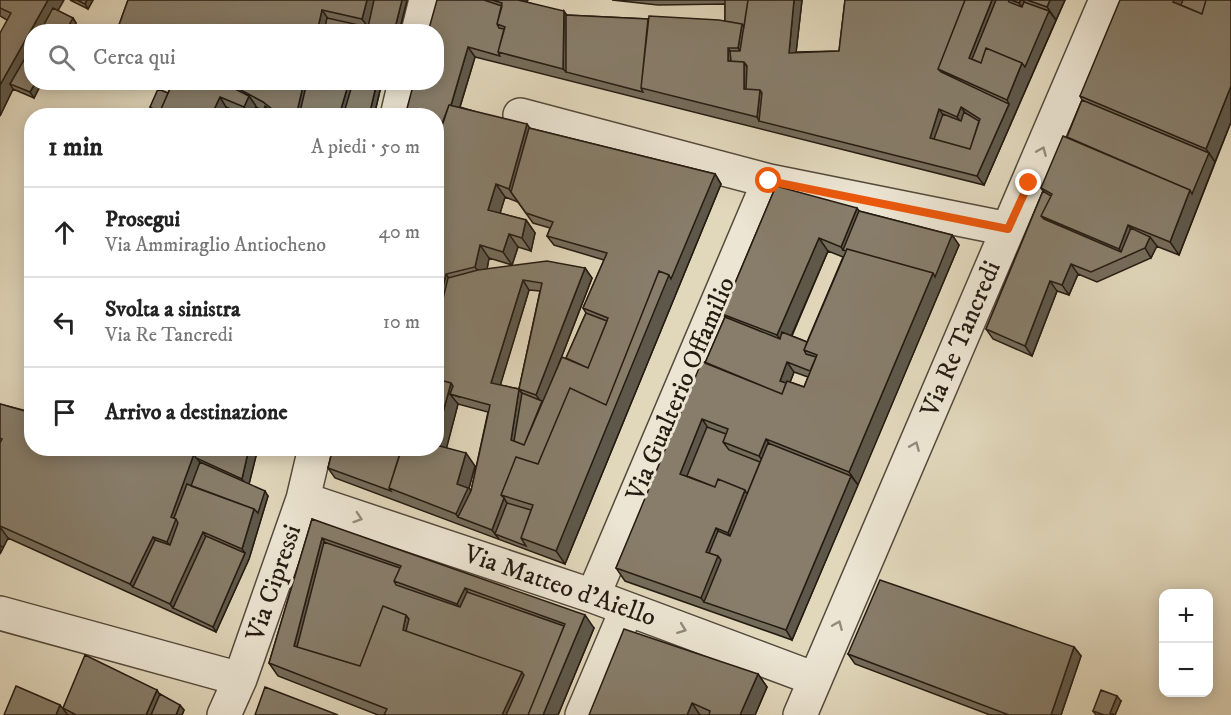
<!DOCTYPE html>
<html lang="it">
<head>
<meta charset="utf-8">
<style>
  :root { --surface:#fff; --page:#f6f6f6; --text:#222; --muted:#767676; --line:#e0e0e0 }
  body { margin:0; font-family:"IM FELL DW Pica",serif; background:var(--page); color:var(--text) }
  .controls { position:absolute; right:18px; bottom:18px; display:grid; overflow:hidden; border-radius:12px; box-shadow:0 3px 15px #0003 }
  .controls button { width:54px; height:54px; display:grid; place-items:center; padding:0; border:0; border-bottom:2px solid var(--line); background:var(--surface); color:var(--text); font:30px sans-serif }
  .stop { position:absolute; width:18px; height:18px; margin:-14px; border:4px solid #ea580c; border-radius:50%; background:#fff }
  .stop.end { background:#ea580c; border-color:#fff; box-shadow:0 2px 6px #0008 }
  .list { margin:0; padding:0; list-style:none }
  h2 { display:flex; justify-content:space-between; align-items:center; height:78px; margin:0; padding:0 24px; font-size:26px }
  h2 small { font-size:20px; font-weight:400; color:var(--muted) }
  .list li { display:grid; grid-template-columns:39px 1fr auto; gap:18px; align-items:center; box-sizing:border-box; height:90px; padding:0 24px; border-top:2px solid var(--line) }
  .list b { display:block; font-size:22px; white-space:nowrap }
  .list p { margin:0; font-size:20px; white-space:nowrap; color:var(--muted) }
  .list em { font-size:20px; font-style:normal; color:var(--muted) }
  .icon { flex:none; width:33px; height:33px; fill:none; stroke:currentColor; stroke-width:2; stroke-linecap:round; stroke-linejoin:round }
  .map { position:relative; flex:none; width:1231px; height:715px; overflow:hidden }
  .search { position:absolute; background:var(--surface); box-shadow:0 3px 15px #0003; left:24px; top:24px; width:420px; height:66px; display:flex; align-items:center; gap:15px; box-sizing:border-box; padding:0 21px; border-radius:24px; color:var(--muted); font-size:22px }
  .panel { position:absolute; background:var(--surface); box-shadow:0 3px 15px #0003; left:24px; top:108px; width:420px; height:348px; border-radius:24px }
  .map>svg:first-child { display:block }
</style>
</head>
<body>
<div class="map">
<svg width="1231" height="715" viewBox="0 0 1231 715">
  <rect width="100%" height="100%" fill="#e1d7bb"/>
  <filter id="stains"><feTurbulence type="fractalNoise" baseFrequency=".00333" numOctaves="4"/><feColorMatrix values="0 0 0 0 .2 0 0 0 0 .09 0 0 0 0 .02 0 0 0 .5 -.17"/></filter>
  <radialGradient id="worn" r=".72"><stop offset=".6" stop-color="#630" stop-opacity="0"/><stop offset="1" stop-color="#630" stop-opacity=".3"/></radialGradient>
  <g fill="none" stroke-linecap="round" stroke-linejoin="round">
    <defs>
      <path id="minor" d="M418 32 426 0
        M520 115 769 181 1008 229
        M397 116 405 82
        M303 499 593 596 815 679
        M593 596 769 181
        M0 613 240 679
        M224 715 240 679 303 499 315 448
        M582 715 627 609
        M800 715 1106 0"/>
    </defs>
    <use href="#minor" stroke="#544a3c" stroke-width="36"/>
    <use href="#minor" stroke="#ece5d3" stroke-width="33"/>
  </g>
  <path fill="#746c5b" stroke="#251b12" stroke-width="1.5" fill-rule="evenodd" d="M0 0 58 11 73 18 76 23 32 82H42L34 98 13 89 0 116 7 20 0 16Z
    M70 0H93L88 9Z
    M128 0H407L399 32H123L119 25Z
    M437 0H528L527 2 566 15 648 19 725 21V4L658 5 612 0H802L796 52 839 51 845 0H1065L984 185 475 57 460 107 529 128 715 174 721 184 565 564 335 478 328 468 333 448H436ZM505 197 518 202 533 223 550 228 547 236 554 245 604 260 583 308 586 313 566 358 558 366 592 278 585 268 487 269 489 258 512 265 518 247 531 251 535 233 526 220 500 213ZM529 290 540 291 519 389 500 385ZM458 404 488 412 471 491 469 488 475 466 446 448Z
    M1231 0V122L1179 255 1156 246 1151 258 1097 282 1078 274 1069 295 1057 291 1032 356 993 339 986 329 1043 191 1041 188 1067 137 1082 100 1080 96Z
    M173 82H382L374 116H262L264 111 256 107 252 116H247L226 107 153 112 150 107 168 93Z
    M776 186 859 211 952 235 959 245 792 640 625 581 616 568 725 317 722 314ZM828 251 843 257 807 342 792 336ZM794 372 808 377 804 387 790 382Z
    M0 404 187 453 258 448 249 484 268 496 249 559 216 632 8 538 0 554Z
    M312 519 594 628 558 715H378L278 676 269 663Z
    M1074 647 1081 656 1061 715H990L855 664 848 654Z
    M758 674 767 687 755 715H589Z
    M160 694 184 710 182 715H4L63 708Z
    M1121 701 1115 715H1096L1093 711Z"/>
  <path fill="#5e584a" stroke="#251b12" stroke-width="1.5" d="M48 0H64L46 32H32V57L10 84 13 89 0 116V85Z
    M87 0H93L88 9 85 4Z
    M367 0H379L368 27 362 19Z
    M402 0H407L399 32H394Z
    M794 0H802L795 62 789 53Z
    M992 0H1007L980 65 969 58Z
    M1021 0H1023L1031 11 1029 17 1019 3Z
    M1050 0H1065L1056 20 1047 7Z
    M1174 0H1189L1178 10 1173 2Z
    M322 10 331 23 329 32H317Z
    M564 11 573 24 566 72 563 69Z
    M1049 11 1056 20 984 185 977 176 1009 104 1007 100 1022 63Z
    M73 18 76 23 72 32H65Z
    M742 24 748 32 747 61 738 48Z
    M468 47 475 57 452 133 446 123Z
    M728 48 737 61H728Z
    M744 62 753 76V93L744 89Z
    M36 82H42L34 98 30 92Z
    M304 82H316L308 116H296Z
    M349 82H358L349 116H339Z
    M377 82H382L374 116H369Z
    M1231 86V122L1215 162 1206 149Z
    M760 90 769 103 759 121 757 117Z
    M249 96 256 106 252 116H250L244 107Z
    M220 97 226 107 223 116H211Z
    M961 107 968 117 964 127 957 117Z
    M939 109 946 119 933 142 930 138Z
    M527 124 536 137 518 202 509 189Z
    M1209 153 1215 162 1179 255 1170 242 1190 190Z
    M715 174 721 184 565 564 556 551 661 275Z
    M496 184 505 197 497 223 488 210Z
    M857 208 866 221 843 250 841 247Z
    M526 220 535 233 531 251 522 238Z
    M1128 225 1137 238 1125 257 1119 249Z
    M509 234 518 247 512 265 503 252Z
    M952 235 959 245 858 485 849 472 933 273Z
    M1150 237 1157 246 1151 258 1145 248Z
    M819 238 828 251 786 348 777 335Z
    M480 245 489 258 485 280 475 267Z
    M1071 264 1078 274 1069 295 1062 285Z
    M585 268 592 278 543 405 536 395Z
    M446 274 455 287 436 368V315Z
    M523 280 529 290 498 393 491 383Z
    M1050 281 1057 291 1032 356 1025 346Z
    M787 362 794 372 789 385 780 381Z
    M451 383 459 397 450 394 458 404 444 458 436 447V438Z
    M519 389 525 398 514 444 511 440Z
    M702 419 711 432 685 481 680 474Z
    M766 439 775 452 737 546 728 533 745 490 765 464 759 456Z
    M249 448H258L248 488 242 479Z
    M466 453 475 466 469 488 477 501 458 517 456 514 457 484Z
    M194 454 203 467 176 555 167 542 171 517Z
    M851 476 858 485 792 640 786 630Z
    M265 491 268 496 249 559 216 632 213 627 245 553 242 549 254 509Z
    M504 498 510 508 495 534 499 539 492 530Z
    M0 527 8 538 3 548 0 545Z
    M716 528 725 541 727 569 704 602 701 598 706 552Z
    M203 532 209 542 173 608 170 604Z
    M153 537 162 550 133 587 130 584Z
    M322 538 331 551 296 650 294 646Z
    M0 545 3 548 0 554Z
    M465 588 474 601 466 617 457 604Z
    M406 615 415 628 414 636 403 630Z
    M585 615 594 628 558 715H543Z
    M1074 647 1081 656 1061 715H1051Z
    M522 672 531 685 517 715H502Z
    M758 674 767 687 755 715H740Z
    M157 690 163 700 157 715H146Z
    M1117 696 1121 701 1115 715 1110 713Z
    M692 703 700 715H687Z
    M60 705 68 715H56Z
    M180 705 184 710 182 715H176Z"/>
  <path fill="#877d6a" stroke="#251b12" stroke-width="1.5" fill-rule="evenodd" d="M0 0H48L0 85V33L11 13 0 8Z
    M77 0H87L85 4Z
    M128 0H367L362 19 322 10 317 32H141L119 25Z
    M374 0H402L394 32H383L368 27Z
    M437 0H484L502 6 497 24 499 28 504 29 498 52 500 56 468 47 451 105H449L443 123 436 121V116H405L414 82H436V32H428Z
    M492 0H518L564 11 563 69 498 52 505 27 497 24 502 3Z
    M725 0H748L744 27 742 24 725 21Z
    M748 0H794L789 53 839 51 845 0H965L938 69 941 72 1009 104 977 176 759 121 762 93 760 90 746 89 747 66 744 62 731 61 730 51H740ZM961 107 980 119 970 149 930 138 939 109 957 117Z
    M965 0H992L969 58 981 63 986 48 1022 63 1007 100 938 69Z
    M996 0H1008L1009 2 1022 7 1024 2 1049 11 1025 67 1022 63 986 48 981 63 972 59Z
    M1011 0H1021L1019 3Z
    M1027 0H1050L1047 7Z
    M1120 0H1174L1173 2 1202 14 1206 0H1231V86L1206 149 1080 96Z
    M1183 0H1206L1202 14 1181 5Z
    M53 8 73 18 65 32H40Z
    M566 15 648 19 641 88 643 92 566 72Z
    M649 16 719 20 742 24 738 48H728V61L744 62V89L760 90 757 117 641 88Z
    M327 18 368 27 367 32H324Z
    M32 46V82H36L30 92 10 84Z
    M173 82H221L249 96 244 107 220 97 211 116H158Z
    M226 82H304L296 116H281L263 102Z
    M307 82H349L339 116H299Z
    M353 82H377L369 116H343Z
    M158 89 168 93 158 116H153L155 110 150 107Z
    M1082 100 1209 153 1192 194 1190 190 1067 137Z
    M449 105 527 124 509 189 496 184 488 210 526 220 522 238 509 234 503 252 480 245 475 267 446 274 436 315V140Z
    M265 106 278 116H262Z
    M964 112 979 121 970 149 934 139 943 114 961 121Z
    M436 124 442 126 436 140Z
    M529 128 715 174 671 279 669 275 659 271 606 405 570 388 538 464 516 457 501 495 504 498 492 530 458 517 471 491 490 405 450 394 453 386 451 383 436 379V328L448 278 478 270 547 261 585 268 536 395 519 389 511 440 524 445 562 357 588 368 608 318 583 308 607 253 547 236 553 222 526 213 511 192ZM523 280 542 283 519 389 491 383Z
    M1063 136 1190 190 1170 242 1128 225 1119 249 1041 216 1052 194 1041 188Z
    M776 186 857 208 841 247 819 238 777 335 722 314Z
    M1043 191 1051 196 1041 216 1044 219 1121 252 1131 228 1150 237 1145 248 1091 272 1071 264 1062 285 1050 281 1025 346 986 329Z
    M859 211 952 235 935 277 933 273 847 249 846 251 843 250Z
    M847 249 933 273 849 472 766 439 759 456 723 442 728 429 702 419 680 474 715 487 718 479 745 490 728 533 716 528 706 552 718 556 701 598 616 568 702 361 782 394 787 381 804 387 817 355 804 350Z
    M659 271 669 275 556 551 521 538 533 505 501 495 516 457 538 464 570 388 606 405Z
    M586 313 607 321 588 368 566 358Z
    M725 317 780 339 782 332 807 342 804 350 806 354 816 357 810 371 787 362 780 381 786 383 782 394 705 363Z
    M436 379 451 383 436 438Z
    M522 393 542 401 524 445 514 441Z
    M0 404 32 413V448H171L194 454 171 517 176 519 167 542 153 537 130 584 0 526V443L2 439 0 438Z
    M707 427 726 434 723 442 729 450 760 462 747 494 745 490 718 479 715 487 687 476Z
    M768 443 851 476 786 630 704 602 721 560 718 556 709 553 718 531 730 536Z
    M436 445 466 453 457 484 468 488 456 514 389 488 401 451 393 448H436Z
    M188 448H249L242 479 196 458 194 454 187 453Z
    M333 448H384L400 453 389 488 391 491 328 468Z
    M200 462 265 491 258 513 254 509 191 486Z
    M187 484 254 509 242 549 203 532 170 604 133 587 155 540 170 545 178 523 176 519 174 518Z
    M507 503 531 510 521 538 526 546 495 534Z
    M312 519 585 615 543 715H528L565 624 465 588 457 604 394 581 401 566 322 538 294 646 360 666 383 606 406 615 403 630 522 672 502 715H384L387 709 269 663Z
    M206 536 245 553 213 627 173 608Z
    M324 542 400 568 394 581 396 585 460 607 467 592 564 626 528 715H506L524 675 522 672 406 631 409 619 406 615 383 606 360 666 297 647Z
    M880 580 1074 647 1051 715H1009L848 654Z
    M624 629 758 674 740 715H709L710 711 692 703 687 715H589Z
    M85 655 157 690 146 715H76L63 708Z
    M16 686 60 705 56 715H4Z
    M265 687 338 715H255Z
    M1101 690 1117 696 1110 713 1115 715H1104L1093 711Z
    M160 694 180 705 176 715H151Z"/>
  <defs><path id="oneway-chevron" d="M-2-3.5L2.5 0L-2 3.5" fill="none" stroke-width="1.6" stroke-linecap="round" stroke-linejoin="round" transform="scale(1.5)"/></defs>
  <g stroke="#928a7c">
    <use href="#oneway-chevron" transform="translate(1042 151) rotate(-67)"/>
    <use href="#oneway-chevron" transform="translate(915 446) rotate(-67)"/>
    <use href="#oneway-chevron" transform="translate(358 518) rotate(18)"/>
    <use href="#oneway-chevron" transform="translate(838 625) rotate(-67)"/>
    <use href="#oneway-chevron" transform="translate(682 629) rotate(21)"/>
  </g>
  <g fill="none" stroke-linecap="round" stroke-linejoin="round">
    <path stroke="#ea580c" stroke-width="8" d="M769 181 1008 229 1029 183"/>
  </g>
  <g text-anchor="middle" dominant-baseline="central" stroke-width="6" stroke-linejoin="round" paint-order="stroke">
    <g font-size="26" fill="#251b12" stroke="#ece5d3">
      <text transform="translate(961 339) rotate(-67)">Via Re Tancredi</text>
      <text transform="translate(681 389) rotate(-67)">Via Gualterio Offamilio</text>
      <text transform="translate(274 583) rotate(-71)">Via Cipressi</text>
      <text transform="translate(560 586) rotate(19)">Via Matteo d'Aiello</text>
    </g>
  </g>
  <rect width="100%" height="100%" filter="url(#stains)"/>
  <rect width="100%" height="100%" fill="url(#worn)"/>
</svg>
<div class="controls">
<button>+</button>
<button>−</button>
</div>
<div class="stop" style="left:769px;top:181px"></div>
<div class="stop end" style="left:1029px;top:183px"></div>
<div class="search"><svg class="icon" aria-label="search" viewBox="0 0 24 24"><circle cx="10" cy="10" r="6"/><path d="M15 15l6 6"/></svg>Cerca qui</div>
<section class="panel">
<h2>1 min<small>A piedi · 50 m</small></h2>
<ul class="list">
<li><svg class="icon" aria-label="ahead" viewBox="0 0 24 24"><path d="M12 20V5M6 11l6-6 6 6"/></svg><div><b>Prosegui</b><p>Via Ammiraglio Antiocheno</p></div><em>40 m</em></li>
<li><svg class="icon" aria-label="left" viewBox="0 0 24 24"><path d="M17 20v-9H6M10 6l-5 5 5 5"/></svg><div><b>Svolta a sinistra</b><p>Via Re Tancredi</p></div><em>10 m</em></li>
<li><svg class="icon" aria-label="arrive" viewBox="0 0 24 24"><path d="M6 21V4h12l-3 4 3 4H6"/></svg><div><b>Arrivo a destinazione</b></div></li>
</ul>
</section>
</div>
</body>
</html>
